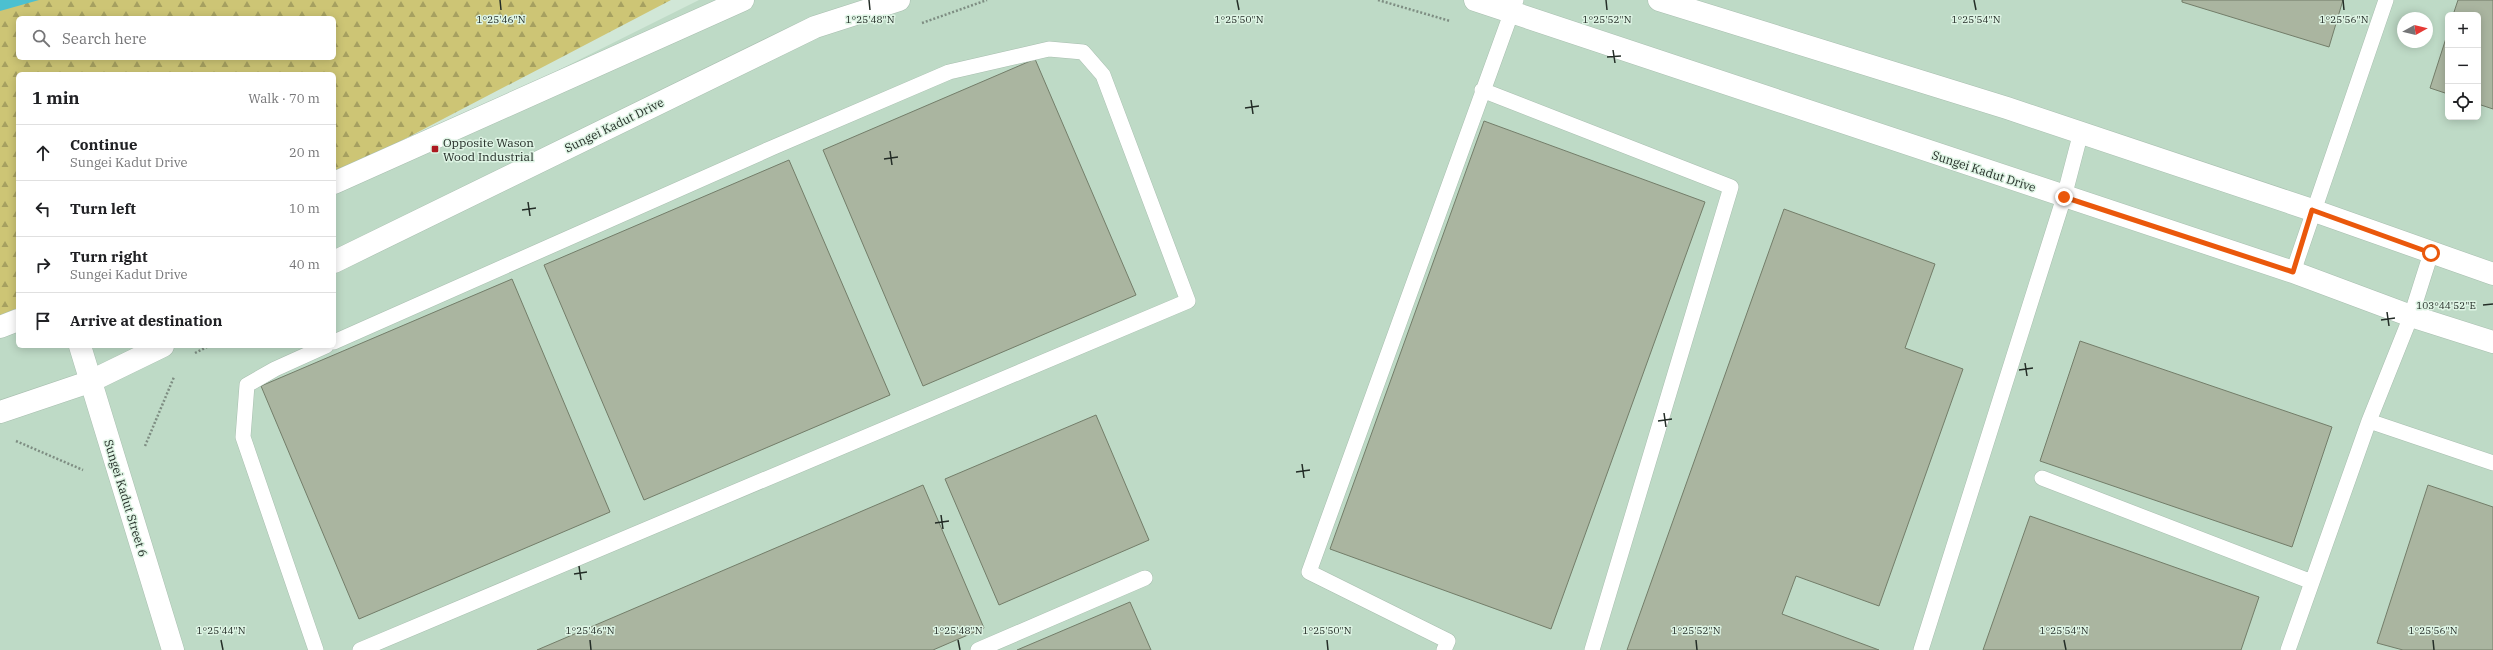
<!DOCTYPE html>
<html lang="en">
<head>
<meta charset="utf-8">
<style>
  :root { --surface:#fff; --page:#f2f2f2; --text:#202124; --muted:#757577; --line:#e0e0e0 }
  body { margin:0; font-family:"IBM Plex Serif",serif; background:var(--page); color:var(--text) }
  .controls { position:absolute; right:12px; top:12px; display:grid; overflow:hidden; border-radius:6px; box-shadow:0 2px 10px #0003 }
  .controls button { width:36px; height:36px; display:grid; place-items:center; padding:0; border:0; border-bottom:1px solid var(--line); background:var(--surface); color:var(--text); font:20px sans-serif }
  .compass { position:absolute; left:2397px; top:12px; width:36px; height:36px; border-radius:50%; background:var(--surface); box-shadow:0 2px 10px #0003; rotate:82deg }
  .stop { position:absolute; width:12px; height:12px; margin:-9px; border:3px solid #ea580c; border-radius:50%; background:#fff }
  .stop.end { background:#ea580c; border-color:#fff; box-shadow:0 1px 4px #0008 }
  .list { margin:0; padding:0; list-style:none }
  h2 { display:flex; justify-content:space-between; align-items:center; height:52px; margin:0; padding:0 16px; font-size:17px }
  h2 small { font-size:13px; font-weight:400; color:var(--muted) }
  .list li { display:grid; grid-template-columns:26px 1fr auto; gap:12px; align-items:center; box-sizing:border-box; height:56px; padding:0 16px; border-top:1px solid var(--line) }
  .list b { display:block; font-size:15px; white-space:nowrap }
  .list p { margin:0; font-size:13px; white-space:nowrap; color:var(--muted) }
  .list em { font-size:13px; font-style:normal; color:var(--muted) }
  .icon { flex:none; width:22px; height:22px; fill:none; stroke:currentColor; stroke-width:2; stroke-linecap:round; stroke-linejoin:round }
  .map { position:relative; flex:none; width:2493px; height:650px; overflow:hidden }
  .search { position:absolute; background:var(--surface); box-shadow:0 2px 10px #0003; left:16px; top:16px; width:320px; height:44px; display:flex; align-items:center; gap:10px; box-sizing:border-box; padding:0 14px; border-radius:6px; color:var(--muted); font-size:15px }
  .panel { position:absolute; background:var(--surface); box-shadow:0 2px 10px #0003; left:16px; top:72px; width:320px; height:276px; border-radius:6px }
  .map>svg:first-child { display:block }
</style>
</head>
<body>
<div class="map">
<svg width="2493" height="650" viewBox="0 0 2493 650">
  <defs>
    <pattern id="forest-firs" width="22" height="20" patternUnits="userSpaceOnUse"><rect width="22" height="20" fill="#cdc575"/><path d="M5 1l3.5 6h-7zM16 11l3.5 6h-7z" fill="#a6a060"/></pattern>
  </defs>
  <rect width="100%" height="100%" fill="#d1e7d7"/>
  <path fill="#bedac6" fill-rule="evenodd" d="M699 0H2493V650H0V332L18 327V346H334V182ZM2448 15H2478V117H2448ZM2403 18H2427V42H2403Z"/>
  <path fill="url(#forest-firs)" fill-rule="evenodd" d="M34 0H671L334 176V74H18V327L0 332V10ZM18 18H334V58H18Z"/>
  <path fill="#4cc0d0" d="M0 0H39L0 11Z"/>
  <path fill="#aab5a0" stroke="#737d69" d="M2182 0H2343L2329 47 2182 2Z
    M2458 0H2493V109L2478 104V15H2453Z
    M2448 32V94L2430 88Z
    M1035 59 1136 295 923 386 823 150Z
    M1484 121 1705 202 1551 629 1330 549Z
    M789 160 890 395 644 500 544 265Z
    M1784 209 1935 264 1905 348 1963 369 1879 606 1796 576 1782 614 1879 650H1627Z
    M512 279 610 512 359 619 261 386Z
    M2080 341 2332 427 2292 547 2040 461Z
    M1096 415 1149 540 999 605 945 479Z
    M923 485 984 628 933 650H537Z
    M2428 485 2493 507V650H2403L2377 643Z
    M2030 516 2259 597 2241 650H1983Z
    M1130 602 1151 650H1017Z"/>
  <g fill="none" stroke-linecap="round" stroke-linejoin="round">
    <defs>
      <path id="lane" d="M1482 90 1731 187 1592 650
        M2293 272 2386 0
        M334 342 774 147 949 72 1049 49 1083 52 1103 75 1188 301 360 650
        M2369 421 2493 463
        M2042 478 2312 582
        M316 650 243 437 247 385 275 369 326 346
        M978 650 1145 578
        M1444 650 1448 641 1309 572 1516 0
        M1921 650 2064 197 2081 132
        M2288 650 2369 421 2411 316 2431 253"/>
      <path id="street" d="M80 346 173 650"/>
      <path id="secondary" d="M1475 0 2293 272 2411 316 2493 342
        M1659 0 2007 108 2312 210 2493 274
        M334 183 743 0
        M334 262 815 27 899 0
        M0 327 18 320
        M0 412 89 382 163 346"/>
    </defs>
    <use href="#lane" stroke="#a8beaf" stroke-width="16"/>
    <use href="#street" stroke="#a8beaf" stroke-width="23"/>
    <use href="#secondary" stroke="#a8beaf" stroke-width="23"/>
    <path stroke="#7e8d82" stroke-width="2.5" stroke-dasharray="2 2" stroke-linecap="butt" d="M1378 0 1450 21
      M922 23 987 0
      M195 353 209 346
      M16 441 83 470
      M145 446 174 377"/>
    <use href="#lane" stroke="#fff" stroke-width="15"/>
    <use href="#street" stroke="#fff" stroke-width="22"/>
    <use href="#secondary" stroke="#fff" stroke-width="22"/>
  </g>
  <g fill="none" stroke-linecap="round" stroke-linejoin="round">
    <path stroke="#ea580c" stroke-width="5" d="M2064 197 2293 272 2312 210 2431 253"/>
  </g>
  <path fill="none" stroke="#242d27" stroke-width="1.5" d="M500 0 501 10M869 0 870 10M1237 0 1239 10M1606 0 1607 10M1974 0 1976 10M2343 0 2344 10M1613 50 1615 63M1607 57 1621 56M1251 100 1253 114M1245 108 1259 106M890 151 892 165M884 159 898 157M528 202 530 216M522 210 536 208M2483 305 2493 304M2387 312 2389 326M2381 320 2395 318M2025 363 2027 376M2019 370 2033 368M1664 413 1666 427M1658 421 1672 419M1302 464 1304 478M1296 472 1310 470M941 515 943 529M935 523 949 521M579 566 581 580M574 574 587 572M221 640 223 650M590 640 591 650M958 640 960 650M1327 640 1328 650M1696 640 1697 650M2064 640 2066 650M2433 640 2434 650"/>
  <rect fill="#ac1920" stroke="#def4e4" stroke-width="1.5" x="431" y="145" width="8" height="8" rx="2"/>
  <g text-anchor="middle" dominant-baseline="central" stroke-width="3" stroke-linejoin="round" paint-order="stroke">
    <g font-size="12" fill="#242d27" stroke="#def4e4">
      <text transform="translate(614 125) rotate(-26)">Sungei Kadut Drive</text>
      <text transform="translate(1984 171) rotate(18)">Sungei Kadut Drive</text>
      <text transform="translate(126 498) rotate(73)">Sungei Kadut Street 6</text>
    </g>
    <g font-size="12" fill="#242d27" stroke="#def4e4" text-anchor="start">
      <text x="443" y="142">Opposite Wason<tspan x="443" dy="14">Wood Industrial</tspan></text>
    </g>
  </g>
  <g font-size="10" text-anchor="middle" fill="#242d27" stroke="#def4e4" stroke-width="3" stroke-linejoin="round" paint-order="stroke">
    <text x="501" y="23">1°25'46"N</text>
    <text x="870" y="23">1°25'48"N</text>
    <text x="1239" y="23">1°25'50"N</text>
    <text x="1607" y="23">1°25'52"N</text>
    <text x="1976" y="23">1°25'54"N</text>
    <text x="2344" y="23">1°25'56"N</text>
    <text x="2446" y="309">103°44'52"E</text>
    <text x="221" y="634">1°25'44"N</text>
    <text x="590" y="634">1°25'46"N</text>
    <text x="958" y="634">1°25'48"N</text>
    <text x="1327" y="634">1°25'50"N</text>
    <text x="1696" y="634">1°25'52"N</text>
    <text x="2064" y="634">1°25'54"N</text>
    <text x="2433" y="634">1°25'56"N</text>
  </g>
</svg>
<div class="controls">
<button>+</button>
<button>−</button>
<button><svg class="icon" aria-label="locate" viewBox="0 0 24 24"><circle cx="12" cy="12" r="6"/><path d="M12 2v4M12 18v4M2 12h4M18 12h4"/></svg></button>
</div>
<svg class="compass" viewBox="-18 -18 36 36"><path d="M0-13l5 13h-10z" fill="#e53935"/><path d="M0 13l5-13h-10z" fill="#757577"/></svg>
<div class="stop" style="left:2431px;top:253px"></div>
<div class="stop end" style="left:2064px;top:197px"></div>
<div class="search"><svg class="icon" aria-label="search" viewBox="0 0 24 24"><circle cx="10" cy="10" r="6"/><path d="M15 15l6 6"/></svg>Search here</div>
<section class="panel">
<h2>1 min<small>Walk · 70 m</small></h2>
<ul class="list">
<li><svg class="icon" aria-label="ahead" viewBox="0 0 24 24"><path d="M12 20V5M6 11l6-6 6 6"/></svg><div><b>Continue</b><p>Sungei Kadut Drive</p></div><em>20 m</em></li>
<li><svg class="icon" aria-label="left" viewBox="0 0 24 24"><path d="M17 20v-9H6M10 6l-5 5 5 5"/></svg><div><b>Turn left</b></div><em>10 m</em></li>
<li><svg class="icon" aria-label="right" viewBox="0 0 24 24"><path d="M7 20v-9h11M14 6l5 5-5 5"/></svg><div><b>Turn right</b><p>Sungei Kadut Drive</p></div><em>40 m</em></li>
<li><svg class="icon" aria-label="arrive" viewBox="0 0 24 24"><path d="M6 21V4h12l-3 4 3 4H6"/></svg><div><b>Arrive at destination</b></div></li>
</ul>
</section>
</div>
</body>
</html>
